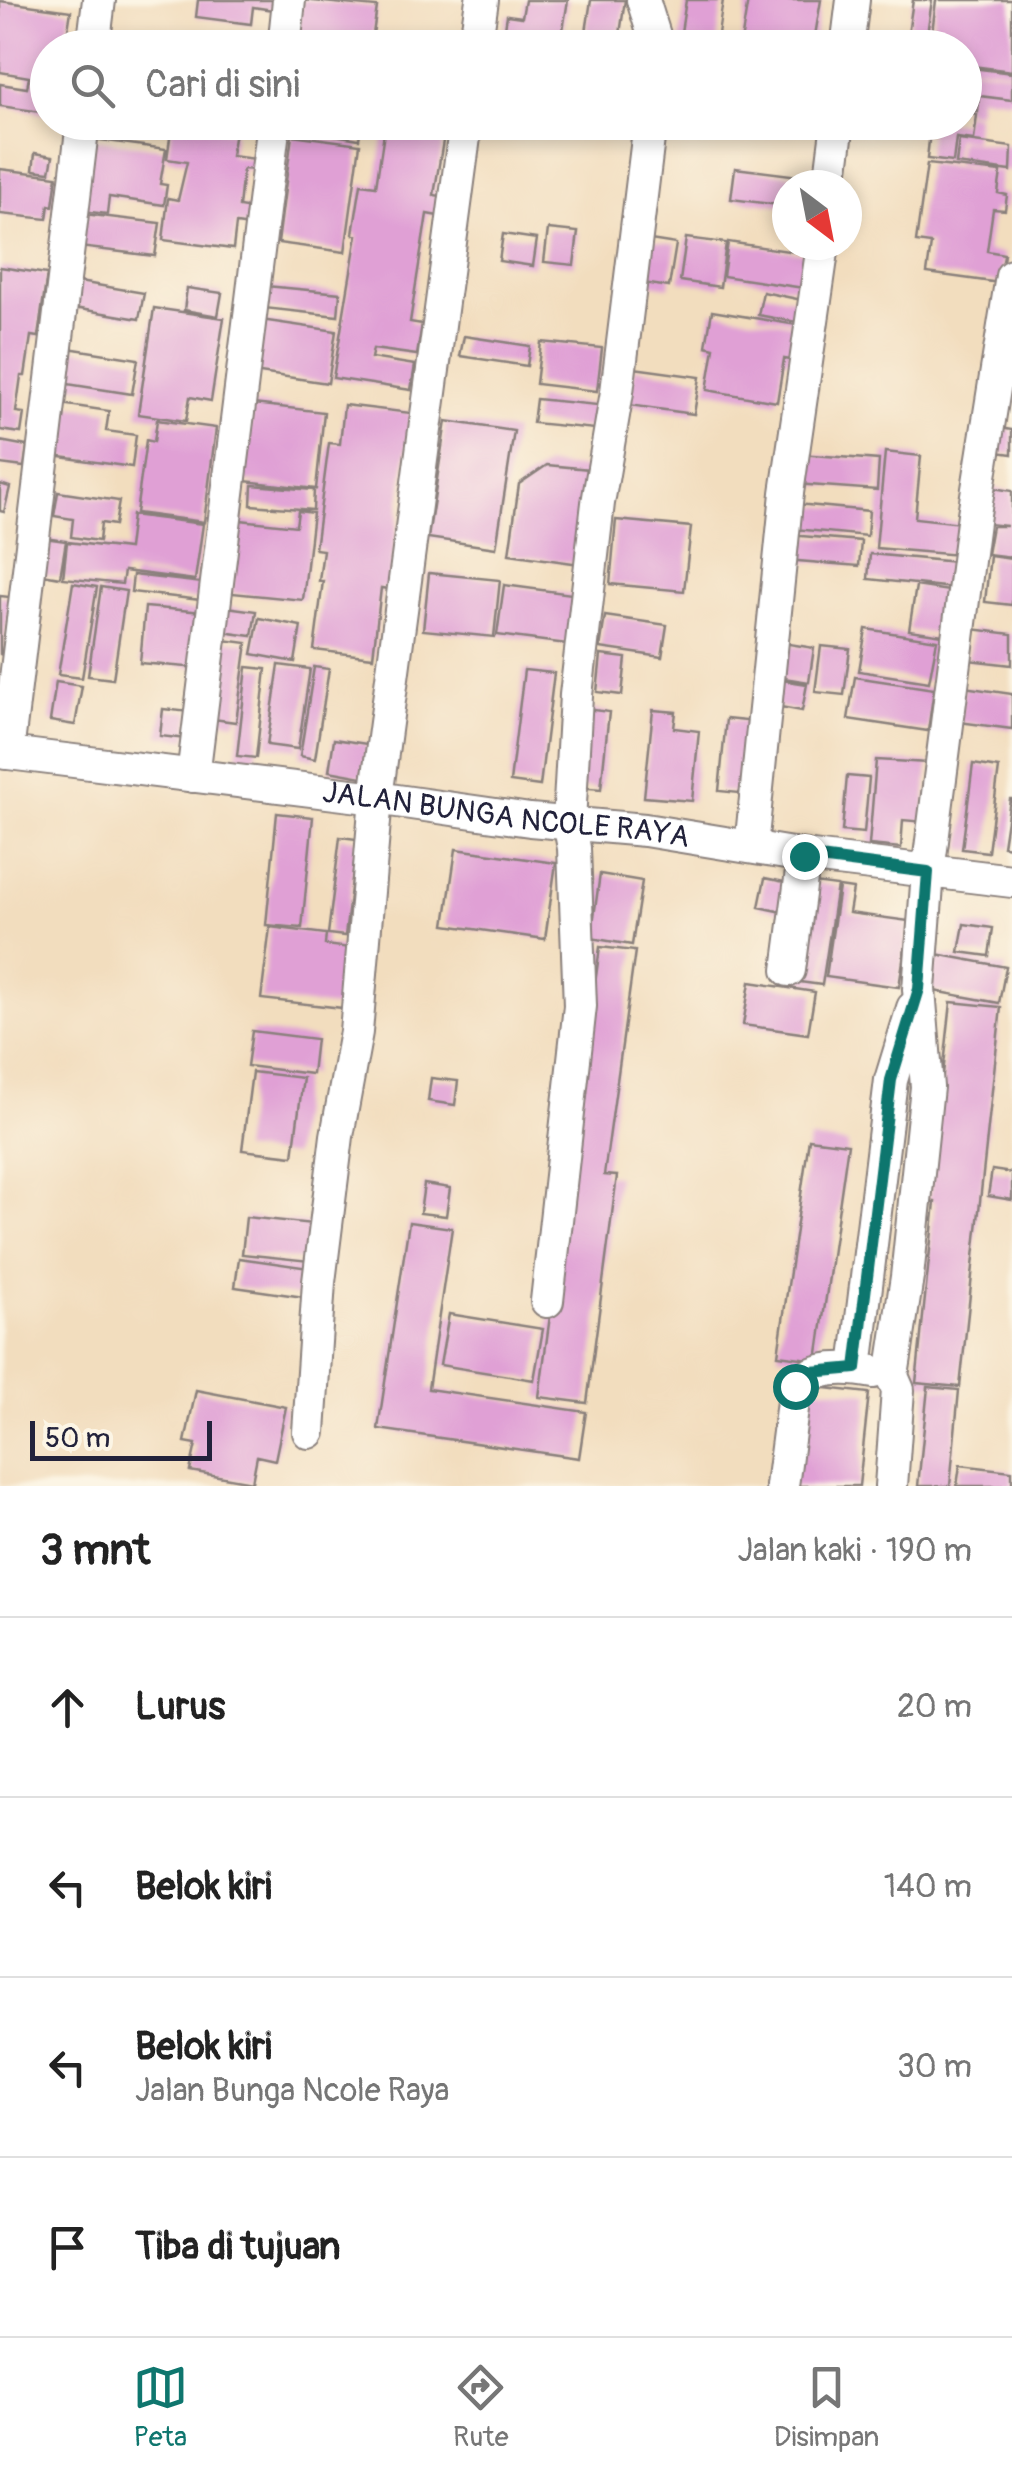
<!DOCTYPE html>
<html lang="id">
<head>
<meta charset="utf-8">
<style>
  :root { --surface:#fff; --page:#f6f6f6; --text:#222; --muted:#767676; --line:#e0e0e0; --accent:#0f766e }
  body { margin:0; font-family:Pangolin,sans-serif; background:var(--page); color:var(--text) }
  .compass { position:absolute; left:772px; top:170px; width:90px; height:90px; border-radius:50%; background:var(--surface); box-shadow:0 5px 15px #0003; rotate:148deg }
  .scale { position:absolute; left:30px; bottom:25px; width:182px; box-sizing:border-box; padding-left:10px; border:5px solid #22223b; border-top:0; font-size:28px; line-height:35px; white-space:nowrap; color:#22223b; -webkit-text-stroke:8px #fcf5e5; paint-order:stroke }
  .stop { position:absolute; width:30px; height:30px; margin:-22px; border:8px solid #0f766e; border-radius:50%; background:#fff }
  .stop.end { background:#0f766e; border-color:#fff; box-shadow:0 2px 10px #0008 }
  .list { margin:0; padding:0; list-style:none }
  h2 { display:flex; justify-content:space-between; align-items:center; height:130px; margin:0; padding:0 40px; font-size:42px }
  h2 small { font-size:32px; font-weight:400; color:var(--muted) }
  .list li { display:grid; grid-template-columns:65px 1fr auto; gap:30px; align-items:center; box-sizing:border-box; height:180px; padding:0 40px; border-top:2px solid var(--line) }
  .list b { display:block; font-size:38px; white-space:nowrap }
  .list p { margin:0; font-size:32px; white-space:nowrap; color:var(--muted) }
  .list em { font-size:32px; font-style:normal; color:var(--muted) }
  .icon { flex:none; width:55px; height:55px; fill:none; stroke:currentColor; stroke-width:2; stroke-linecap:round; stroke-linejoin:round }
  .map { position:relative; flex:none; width:1012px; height:1486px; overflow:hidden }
  .search { position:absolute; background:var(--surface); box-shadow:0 5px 15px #0003; left:30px; right:30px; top:30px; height:110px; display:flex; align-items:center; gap:25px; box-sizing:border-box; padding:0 35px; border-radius:55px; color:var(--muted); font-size:38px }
  .sheet { height:850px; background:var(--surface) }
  nav { display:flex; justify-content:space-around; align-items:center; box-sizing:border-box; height:140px; border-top:2px solid var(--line); background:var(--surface); font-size:28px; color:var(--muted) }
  nav a { display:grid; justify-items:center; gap:5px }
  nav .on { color:var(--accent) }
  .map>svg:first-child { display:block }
</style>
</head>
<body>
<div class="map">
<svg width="1012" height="1486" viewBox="0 0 1012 1486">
  <rect width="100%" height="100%" fill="#fcf5e5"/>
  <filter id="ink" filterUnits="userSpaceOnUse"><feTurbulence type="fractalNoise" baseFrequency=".01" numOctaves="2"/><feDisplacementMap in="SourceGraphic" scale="20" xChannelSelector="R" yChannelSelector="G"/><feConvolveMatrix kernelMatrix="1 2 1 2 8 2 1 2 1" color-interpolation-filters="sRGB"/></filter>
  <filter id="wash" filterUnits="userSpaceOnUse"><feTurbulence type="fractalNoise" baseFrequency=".0048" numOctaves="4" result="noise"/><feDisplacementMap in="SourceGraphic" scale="40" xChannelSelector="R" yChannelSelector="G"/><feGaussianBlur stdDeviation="2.25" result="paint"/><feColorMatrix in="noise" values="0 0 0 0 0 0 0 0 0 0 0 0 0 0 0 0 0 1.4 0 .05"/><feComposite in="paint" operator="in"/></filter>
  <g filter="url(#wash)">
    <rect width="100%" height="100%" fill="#f2ddbe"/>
    <g id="blocks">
      <path fill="#e0a0d5" d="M198 0H274L273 10 253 7 251 24 196 17Z
        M302 0 377 7 371 48H296Z
        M525 0H568L560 48H502L507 15 522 17Z
        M591 0H625L618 48H563V42L584 45Z
        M686 0H723L716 48 679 45Z
        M748 0H821L813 48H740Z
        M913 0H932L925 48H906Z
        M936 0H1012V71L964 65V48L931 41Z
        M0 1 71 11 65 48H48V113L0 106V84L27 88 29 77 0 72Z
        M964 67 1012 73V100L979 96 978 112 964 110Z
        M964 113 977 115 974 140 956 138 953 162 927 159 931 122H964Z
        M285 122H362L359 139 285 127Z
        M863 122H927L925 134Z
        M172 124 235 132 231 156 256 159 254 170 243 169 239 207 252 209 250 226 236 224 233 249 163 240 168 198 178 200 187 162 167 159Z
        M385 126 444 135 434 195 441 196 438 216 427 214 410 322 422 324 417 355 373 349 371 358 415 365 411 390 333 378 357 235 353 234 361 184 376 186Z
        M292 135 360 144 345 252 278 243Z
        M93 139 166 149 160 184 167 185 164 205 109 197 107 214 82 211Z
        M959 140 1012 147 1011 171 956 164Z
        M35 153 53 156 50 172 33 170Z
        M927 164 1001 172 998 193 1007 195 1005 210 993 209 987 251 1004 254 1000 283 927 273 931 244 916 242Z
        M735 168 815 178 814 185H787V206L731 199Z
        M0 169 57 176 53 206 49 205 47 219 0 214Z
        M84 214 160 223 155 256 79 247Z
        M548 229 578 232 574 265 544 262Z
        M503 234 537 239 533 266 499 261Z
        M686 238 726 243 720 287 680 281Z
        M644 239 676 244 669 287 637 282Z
        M728 242 809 254 804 288 723 276Z
        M0 267 47 274 38 337 31 336 25 376H21L16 412 24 413 21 433 0 430Z
        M79 282 144 293 139 319 74 308Z
        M266 286 340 293 338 316 264 308Z
        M187 288 222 293 218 316 184 310Z
        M763 292 807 301 802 323 758 315Z
        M154 308 224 318 211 401 190 397 186 421 138 414Z
        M712 311 797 325 791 360 784 359 777 402 707 390 714 348 706 346Z
        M261 320 336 331 328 383 253 372Z
        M464 336 530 346 527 366 460 356Z
        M541 342 602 348 597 391 536 384Z
        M68 348 138 359 132 394 61 383Z
        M634 368 700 377 694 414 629 405Z
        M536 399 598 405 595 429 533 423Z
        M61 404 109 411 106 431 136 435 132 467 53 456Z
        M253 404 324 412 316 489 244 481Z
        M344 405 411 413 389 589 381 588 373 657 314 650 323 581H319L323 550 315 549 329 443 340 444Z
        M157 420 216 428 204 522 136 513 146 440 154 442Z
        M446 421 514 431 496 548 428 538Z
        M1000 428 1012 430V454L997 452Z
        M0 441 27 446 24 467 0 464Z
        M885 452 921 456 915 518 962 523 959 555 876 548Z
        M799 454 879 460 877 490 796 484Z
        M547 465 589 469 580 564 509 554 519 484Z
        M0 484 10 487 4 512 0 511Z
        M252 485 314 490 313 510 251 505Z
        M993 488 1012 491V557L987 554 992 526H1007L987 524Z
        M58 492 119 501 115 525 101 523 99 541 71 537 73 519 54 516Z
        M797 504 869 511 867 536 794 529Z
        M298 511 313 513 303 600 232 593 240 520 296 526Z
        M132 515 203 524 195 580 124 571 122 584 63 578 67 542 128 549Z
        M616 520 691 527 684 591 610 584Z
        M789 535 861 541 859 566 786 560Z
        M37 537 66 541 60 577 31 572Z
        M870 554 956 562 954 588 868 579Z
        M990 556 1012 559V605L985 602Z
        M429 573 500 580 494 637 423 630Z
        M133 575 203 583 201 600 131 592Z
        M73 583 97 587 82 678 58 675Z
        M504 585 572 594 575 645 497 635Z
        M916 586 949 591 943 635 909 630Z
        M101 587 126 591 113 679 88 676Z
        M0 596 10 597 2 655 0 654Z
        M219 606 256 611 252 636 215 631Z
        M145 607 203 612 198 668 140 663Z
        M605 616 667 625 662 657 600 648Z
        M259 618 301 626 295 662 252 654Z
        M866 629 937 640 929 682 859 671Z
        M972 629 1012 634V665L968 660Z
        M216 639 247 643 236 722 205 718Z
        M777 642 814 648 809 682 771 676Z
        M821 646 850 649 844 695 815 692Z
        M601 655 626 658 622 695 597 692Z
        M279 665 310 669 298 749 267 745Z
        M247 667 266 669 256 758 237 756Z
        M314 667 329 669 315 759 300 756Z
        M524 670 554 673 540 786 510 782Z
        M855 677 934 689 928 731 848 719Z
        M775 679 807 684 802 711 770 705Z
        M56 682 82 686 75 725 50 721Z
        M964 687 1012 694V729L959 722Z
        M163 709 190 712 187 739 160 736Z
        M586 709 609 712 601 789 577 787Z
        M653 710 676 712 674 728 699 731 692 801 644 797Z
        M726 719 757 722 749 794 719 791Z
        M334 739 367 744 362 777 329 771Z
        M876 760 928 763 924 822 903 820 901 848 869 845Z
        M973 764 999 768 988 852 962 849Z
        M847 776 869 778 864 833 842 831Z
        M1010 799H1012V847L1003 846Z
        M277 813 313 817 302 928 266 925Z
        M340 837 357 839 345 936 328 934Z
        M456 849 556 863 545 939 445 925Z
        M600 874 642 881 632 945 591 938Z
        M765 878 789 883 783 912 759 907Z
        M807 882 837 886 822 985 792 981Z
        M839 887 853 889 849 913 909 921 899 987 826 977Z
        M964 924 993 928 989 956 959 952Z
        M270 927 326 934 325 945 351 948 343 1008 261 999Z
        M600 947 635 951 604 1175 617 1176 587 1403 539 1397Z
        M936 954 1006 967 999 1003 929 990Z
        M750 982 815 992 808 1034 743 1025Z
        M951 1002 1001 1007 960 1387 916 1383 935 1202 929 1201Z
        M252 1031 316 1039 312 1074 247 1066Z
        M252 1072 303 1078 293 1156 242 1150Z
        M431 1078 458 1081 455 1105 428 1101Z
        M809 1139 848 1144 817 1360 778 1355Z
        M992 1170 1012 1173V1200L988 1196Z
        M424 1184 450 1188 446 1216 420 1213Z
        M246 1217 313 1224 309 1261 242 1254Z
        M409 1222 452 1228 428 1389 586 1412 579 1458 378 1429Z
        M239 1258 309 1268 304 1297 235 1287Z
        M449 1314 543 1329 534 1380 440 1365Z
        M799 1385 869 1393 859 1486H790Z
        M928 1387 959 1390 950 1486H918Z
        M196 1390 286 1407 275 1460 257 1456 252 1482 190 1471 196 1444 185 1442Z
        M960 1465 1012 1471V1486H957Z"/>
    </g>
  </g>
  <g filter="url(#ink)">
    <use href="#blocks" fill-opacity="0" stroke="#8a807c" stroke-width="2.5"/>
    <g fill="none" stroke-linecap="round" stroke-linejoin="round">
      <defs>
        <g id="minor">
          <path d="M643 0 658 48"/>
          <path d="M93 48 99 0"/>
          <path d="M284 48 289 0"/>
          <path d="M475 48 482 0"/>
          <path d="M847 48 853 0"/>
          <path d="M830 185 838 122"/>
          <path id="s1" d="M0 752 376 798 530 820 645 830 804 856 1012 881"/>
          <path d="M7 753 83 122"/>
          <path d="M193 776 274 122"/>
          <path d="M751 847 787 493 823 245"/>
          <path d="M789 970 804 856"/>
          <path d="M547 1301 580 1006 574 848 569 822 576 695 598 503 617 392 650 122"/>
          <path d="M856 1368 891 1080 913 1008"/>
          <path d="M309 1432 319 1282 337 1136 356 1032 376 798 466 122"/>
          <path d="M782 1486 795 1386C814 1365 849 1367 874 1372"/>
          <path d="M891 1486 898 1390 892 1376 907 1277 927 1087 919 989 928 872 974 514 1012 276"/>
        </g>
      </defs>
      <use href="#minor" stroke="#8a807c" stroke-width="36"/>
      <use href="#minor" stroke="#fff" stroke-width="32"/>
    </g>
  </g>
  <g fill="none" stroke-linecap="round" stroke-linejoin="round" filter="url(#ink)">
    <path stroke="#0f766e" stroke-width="12" d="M795 1386 812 1372 856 1368 891 1080 919 989 928 872 804 856"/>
  </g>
  <g text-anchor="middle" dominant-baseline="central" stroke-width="8" stroke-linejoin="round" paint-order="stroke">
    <g font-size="30" fill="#22223b" stroke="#fcf5e5">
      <text stroke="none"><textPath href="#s1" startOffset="510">JALAN BUNGA NCOLE RAYA</textPath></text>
    </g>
  </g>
</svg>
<svg class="compass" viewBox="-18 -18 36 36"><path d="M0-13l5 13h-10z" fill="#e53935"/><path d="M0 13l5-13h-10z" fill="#767676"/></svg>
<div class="scale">50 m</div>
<div class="stop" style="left:795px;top:1386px"></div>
<div class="stop end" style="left:804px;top:856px"></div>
<div class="search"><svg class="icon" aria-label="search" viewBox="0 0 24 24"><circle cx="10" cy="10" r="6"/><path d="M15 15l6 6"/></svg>Cari di sini</div>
</div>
<section class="sheet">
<h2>3 mnt<small>Jalan kaki · 190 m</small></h2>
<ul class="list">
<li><svg class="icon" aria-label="ahead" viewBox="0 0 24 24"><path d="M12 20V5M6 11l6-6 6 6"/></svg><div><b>Lurus</b></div><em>20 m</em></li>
<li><svg class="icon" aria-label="left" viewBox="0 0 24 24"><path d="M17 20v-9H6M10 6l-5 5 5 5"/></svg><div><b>Belok kiri</b></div><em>140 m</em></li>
<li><svg class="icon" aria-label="left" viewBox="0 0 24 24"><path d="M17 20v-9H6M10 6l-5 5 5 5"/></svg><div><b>Belok kiri</b><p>Jalan Bunga Ncole Raya</p></div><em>30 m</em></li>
<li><svg class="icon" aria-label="arrive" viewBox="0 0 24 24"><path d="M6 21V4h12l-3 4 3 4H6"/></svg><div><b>Tiba di tujuan</b></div></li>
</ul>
</section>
<nav>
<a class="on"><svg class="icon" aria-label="map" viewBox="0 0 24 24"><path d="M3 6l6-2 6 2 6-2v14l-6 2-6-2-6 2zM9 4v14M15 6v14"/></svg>Peta</a>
<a><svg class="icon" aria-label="directions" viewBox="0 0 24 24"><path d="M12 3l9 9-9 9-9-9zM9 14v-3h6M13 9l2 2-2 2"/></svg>Rute</a>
<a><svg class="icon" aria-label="saved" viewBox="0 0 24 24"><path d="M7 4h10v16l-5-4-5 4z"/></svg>Disimpan</a>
</nav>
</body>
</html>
